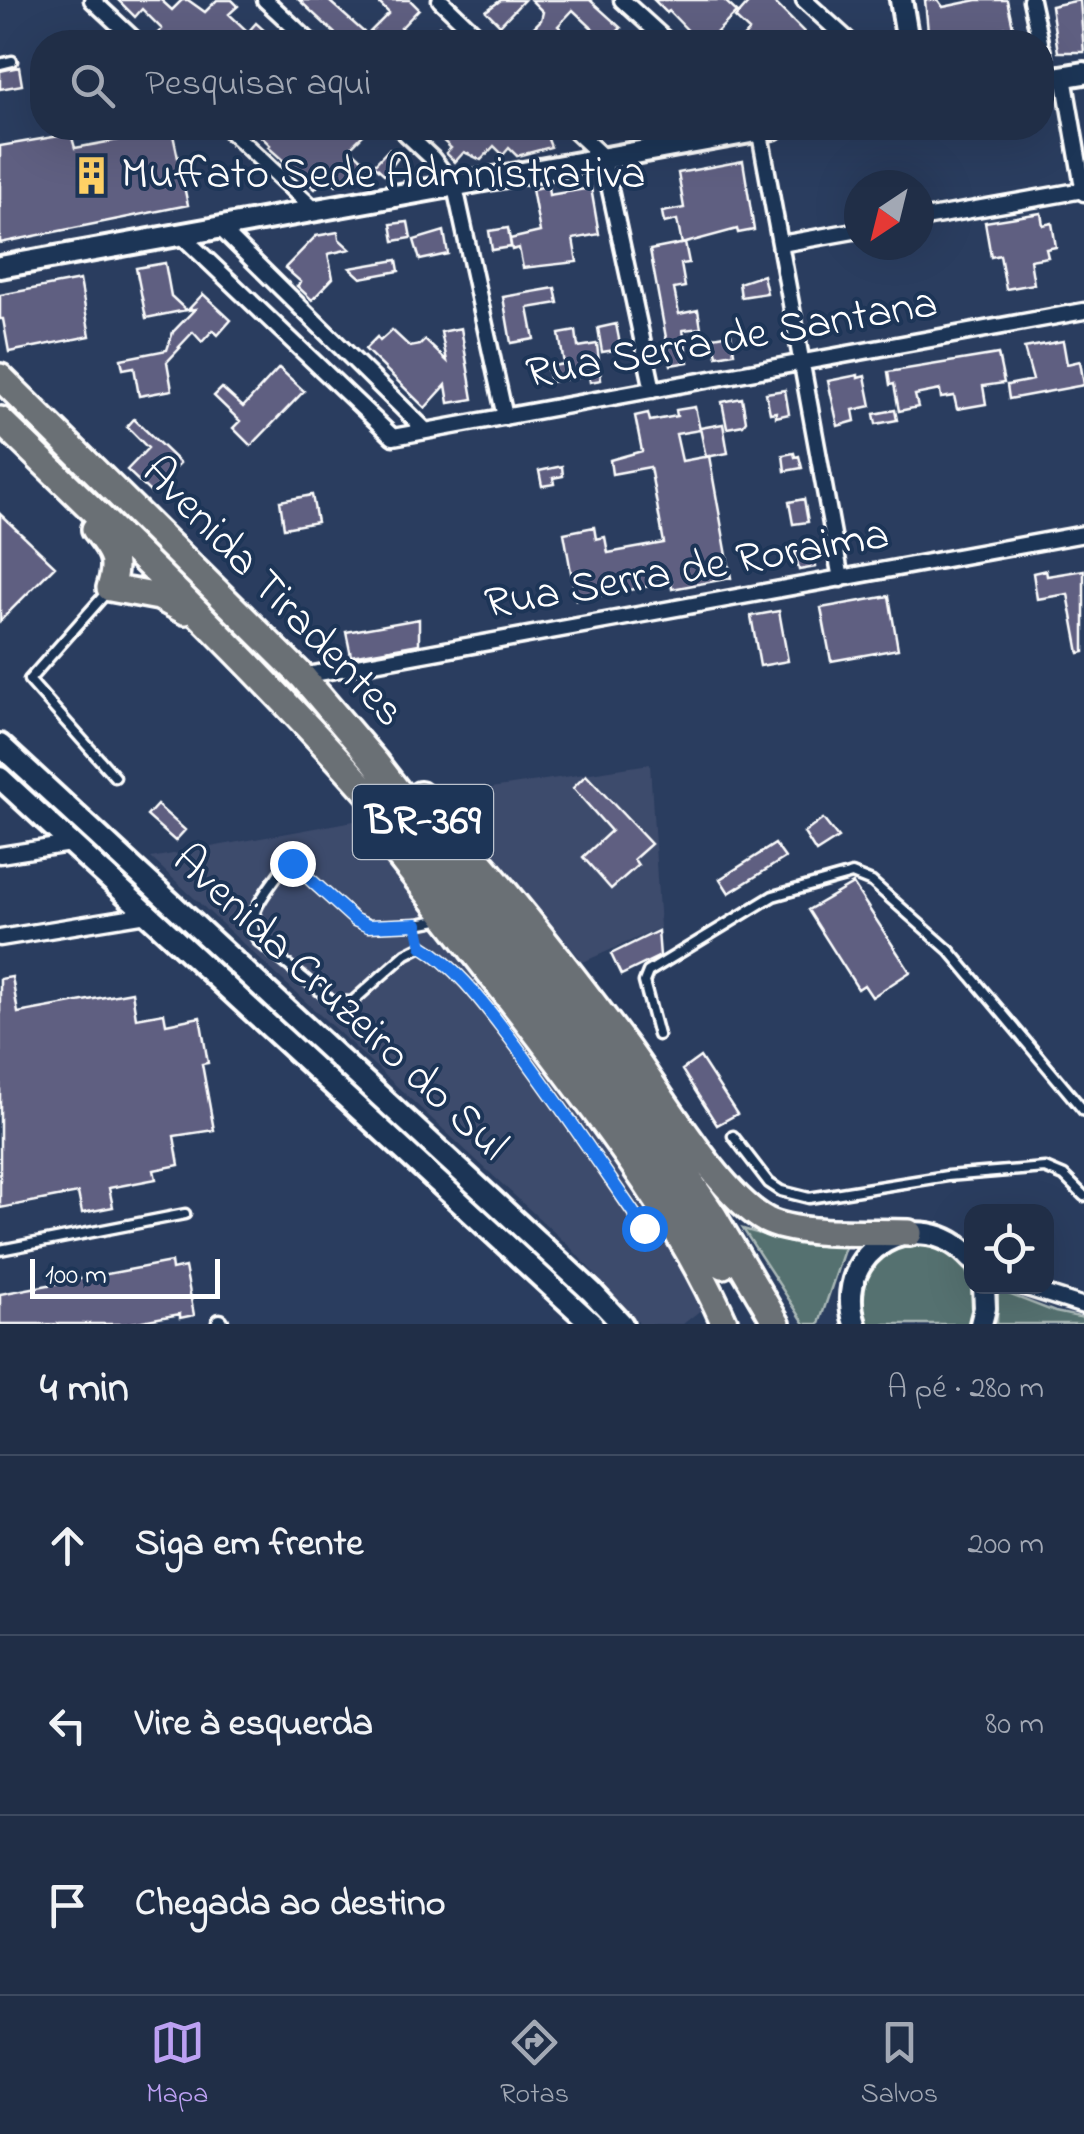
<!DOCTYPE html>
<html lang="pt">
<head>
<meta charset="utf-8">
<style>
  :root { --surface:#202e47; --page:#2d3a52; --text:#f1f3f6; --muted:#a2a8b4; --line:#3d4a60; --accent:#bca0f2 }
  body { margin:0; font-family:"Indie Flower",sans-serif; background:var(--page); color:var(--text) }
  .controls { position:absolute; right:30px; bottom:30px; display:grid; overflow:hidden; border-radius:20px; box-shadow:0 10px 40px #0002 }
  .controls button { width:90px; height:90px; display:grid; place-items:center; padding:0; border:0; border-bottom:2px solid var(--line); background:var(--surface); color:var(--text); font:50px sans-serif }
  .compass { position:absolute; left:844px; top:170px; width:90px; height:90px; border-radius:50%; background:var(--surface); box-shadow:0 10px 40px #0002; rotate:215deg }
  .scale { position:absolute; left:30px; bottom:25px; width:190px; box-sizing:border-box; padding-left:10px; border:5px solid #fff; border-top:0; font-size:28px; line-height:35px; white-space:nowrap; color:#fff; -webkit-text-stroke:8px #1d3557; paint-order:stroke }
  .stop { position:absolute; width:30px; height:30px; margin:-22px; border:8px solid #1a73e8; border-radius:50%; background:#fff }
  .stop.end { background:#1a73e8; border-color:#fff; box-shadow:0 2px 10px #0008 }
  .list { margin:0; padding:0; list-style:none }
  h2 { display:flex; justify-content:space-between; align-items:center; height:130px; margin:0; padding:0 40px; font-size:42px }
  h2 small { font-size:32px; font-weight:400; color:var(--muted) }
  .list li { display:grid; grid-template-columns:65px 1fr auto; gap:30px; align-items:center; box-sizing:border-box; height:180px; padding:0 40px; border-top:2px solid var(--line) }
  .list b { display:block; font-size:38px; white-space:nowrap }
  .list em { font-size:32px; font-style:normal; color:var(--muted) }
  .icon { flex:none; width:55px; height:55px; fill:none; stroke:currentColor; stroke-width:2; stroke-linecap:round; stroke-linejoin:round }
  .map { position:relative; flex:none; width:1084px; height:1324px; overflow:hidden }
  .search { position:absolute; background:var(--surface); box-shadow:0 10px 40px #0002; left:30px; right:30px; top:30px; height:110px; display:flex; align-items:center; gap:25px; box-sizing:border-box; padding:0 35px; border-radius:40px; color:var(--muted); font-size:38px }
  .sheet { height:670px; background:var(--surface) }
  nav { display:flex; justify-content:space-around; align-items:center; box-sizing:border-box; height:140px; border-top:2px solid var(--line); background:var(--surface); font-size:28px; color:var(--muted) }
  nav a { display:grid; justify-items:center; gap:5px }
  nav .on { color:var(--accent) }
  .map>svg:first-child { display:block }
</style>
</head>
<body>
<div class="map">
<svg width="1084" height="1324" viewBox="0 0 1084 1324">
  <rect width="100%" height="100%" fill="#2a3d5f"/>
  <filter id="ink" filterUnits="userSpaceOnUse"><feTurbulence type="fractalNoise" baseFrequency=".01" numOctaves="2"/><feDisplacementMap in="SourceGraphic" scale="20" xChannelSelector="R" yChannelSelector="G"/><feConvolveMatrix kernelMatrix="1 2 1 2 8 2 1 2 1" color-interpolation-filters="sRGB"/></filter>
  <g filter="url(#ink)">
    <path fill="#3e4b6c" d="M650 764 660 928 583 962 446 795Z
      M354 821 455 934 517 1013 648 1208 707 1305 683 1324H640L570 1247 151 858Z"/>
    <path fill="#54716f" stroke="#aab8b7" stroke-width="2.5" d="M743 1229 795 1244 845 1247 819 1324H805Z
      M922 1244C965 1251 981 1285 972 1324H865C854 1282 876 1245 922 1244Z
      M998 1290 1055 1312 1084 1318V1324H997Z"/>
    <path fill="#5f5f81" stroke="#fff" stroke-width="2.5" d="M118 0H161L172 10 182 0H188L205 12 217 0H232L238 6 229 14 248 32 256 23 277 42H164L156 35 162 29 142 9 135 17Z
      M299 0H328L367 35 389 13 376 0H410L419 9 401 28 416 42H344Z
      M501 0H524L500 25 486 11Z
      M531 0H590L621 28 607 42H600L590 33 593 29 573 10 558 26 562 30 551 42H519L541 20 543 12Z
      M654 0H724L737 12 715 34 724 42H699L669 11 667 13Z
      M751 0H772L804 32 795 42H739L749 31 735 18Z
      M925 0H938L943 7 977 0H1007L1013 27 1004 28 1006 39 966 42 965 38 929 42Z
      M1080 0 1084 52H1058L1051 6Z
      M439 26 457 42H424Z
      M19 67 22 85 0 89V71Z
      M252 128H370L350 148 367 164 352 179 349 176 336 185 327 176 315 189 268 147 270 145Z
      M442 128H539L546 134 551 147 517 156 509 148 503 155 494 146 481 160 464 152 455 162 446 153 451 148 436 134Z
      M172 130 188 205 0 243V146L71 134 75 148Z
      M389 149 398 158 385 175 374 165Z
      M743 161 754 230 738 233 737 229 682 244 677 220 664 223 662 212 684 208 678 173Z
      M548 186 549 195 591 188 599 234 573 239 577 262 523 268 519 248 512 250 510 239 540 232 532 189Z
      M1041 213 1043 225 1052 223 1056 247 1046 249 1048 257 1030 260 1034 284 1006 289 1000 255 991 257 985 222Z
      M408 222 411 238 394 241 391 224Z
      M508 228 511 247 492 250 489 231Z
      M444 231 448 254 420 260 414 240Z
      M338 232 339 239 350 249 328 254 333 278 312 300 297 286 301 282 285 268 316 236Z
      M685 243 689 263 681 264 685 287 674 289 679 314 698 310 701 328 683 330 688 362 671 365 650 250Z
      M397 260 399 271 361 278 350 268Z
      M165 263 171 296 186 310 146 318 136 268Z
      M763 275 767 293 741 297 739 283Z
      M80 280 90 336 9 352 3 319H0V295Z
      M555 288 558 303 528 308 534 339 511 343 503 297Z
      M203 294 231 320 218 335 213 330 202 342 193 332 178 348 181 347 167 362 172 390 139 396 134 367 123 369 121 359 167 350 173 332 195 309 188 310Z
      M616 324 621 349 602 352 598 328Z
      M461 328 473 399 449 403 446 385 425 408 365 349 377 337 380 341 392 330 410 347 420 345 425 340 447 361 441 332Z
      M576 331 578 347 597 344 601 380 590 382 589 375 550 382 547 367 564 364 559 334Z
      M731 334 734 353 717 356 713 337Z
      M1063 341 1067 364 1080 361 1084 385 1009 399 1007 385 1033 380 1024 348Z
      M998 354 1004 383 983 386 986 404 957 409 954 396 941 398 940 390 915 395 918 407 899 411 894 384 890 385 888 372Z
      M279 368 304 391 251 446 233 428 240 421 214 396 222 388 243 407Z
      M858 375V378L865 376 871 406 853 410 855 421 838 426 828 381Z
      M785 390 789 414 776 417V412L770 413 766 393Z
      M742 398 746 421 743 425 727 428 722 402Z
      M695 407 700 430 676 434 682 461 709 456 731 578 672 589 671 582 576 600 564 533 594 527 596 539 605 537 608 553 664 543 650 467 612 474 610 460 642 451 635 416 648 413 650 421 677 416 676 410Z
      M895 410 897 420 876 424 874 414Z
      M134 419 180 463 151 493 127 470 148 448 127 427Z
      M723 424 728 453 706 457 700 428Z
      M794 453 795 457 799 456 802 468 785 471 783 455Z
      M562 466 563 476 553 478 554 484 542 486 539 471Z
      M312 495 317 522 284 528 280 501Z
      M804 499 808 522 793 524 789 502Z
      M0 514 55 566 0 621Z
      M813 550 816 567 799 570 795 552Z
      M1046 570 1047 576 1084 570V652L1079 653 1068 594 1037 599 1033 573Z
      M889 596 898 649 831 661 821 608Z
      M779 611 788 661 760 666 751 616Z
      M419 619V644L351 656 346 632Z
      M586 775 651 844 634 859 638 865 611 889 583 857 611 831 573 788Z
      M157 805 185 830 175 841 147 816Z
      M823 819 838 838 816 852 804 833Z
      M775 844 785 858 729 893 720 879Z
      M853 884 910 972 872 997 864 985 858 989 808 910Z
      M658 931 660 956 621 975 611 954Z
      M12 977 18 1013 132 992 136 1018 164 1013 166 1024 200 1017 208 1063 202 1064 214 1130 174 1136 179 1165 154 1170 156 1179 109 1188 113 1207 82 1213 78 1193 0 1208V979Z
      M700 1057 737 1114 717 1125 682 1070Z
      M171 1262 172 1270 185 1267 194 1315 180 1318V1314L126 1324H0V1294Z"/>
    <g fill="none" stroke-linecap="round" stroke-linejoin="round">
      <defs>
        <path id="lane" d="M0 64 12 61
          M107 592 29 680 115 777
          M443 919 417 924 369 926 355 920 292 863 284 866C268 891 242 914 258 941L332 1001 352 1002 406 954 422 946C456 966 483 1003 507 1034 555 1097 599 1163 644 1228
          M658 1035 644 982 648 972 773 896 852 874 872 882 950 951 1084 1111
          M733 1136 769 1183 781 1191 809 1198 947 1176 1045 1168 1064 1176 1084 1196
          M0 1250 185 1214"/>
        <path id="street" d="M92 0 137 42
          M265 0 310 42
          M440 0 484 42
          M622 0 668 42
          M804 0 850 42
          M1031 0 1040 42
          M1042 49 1048 78
          M1064 77 1084 193
          M227 128 316 211
          M400 128 432 158 455 187 505 417
          M572 128 603 157 653 390
          M759 128 841 579
          M919 219 1083 190
          M220 228 426 431
          M181 235 393 437 1084 311
          M781 244 859 230
          M302 676 1084 534
          M0 855 70 844
          M0 938 147 914
          M1021 1286 1084 1306
          M220 1322V1324"/>
        <path id="secondary" d="M901 0 908 42
          M1042 80 1084 73
          M0 267 773 128
          M0 745 592 1292 622 1324
          M0 778 592 1324
          M855 1324C831 1249 920 1201 972 1259
          M981 1324 985 1308 984 1286"/>
        <path id="highway" d="M0 377 302 676 375 762 623 1082 714 1217 777 1324
          M0 420C109 526 219 630 322 742 471 902 608 1079 723 1265
          M95 529C113 552 119 560 110 588L159 597 185 611
          M420 795C493 873 559 958 623 1043 659 1091 717 1193 766 1220 799 1237 870 1231 909 1233
          M392 847C441 909 489 972 538 1035 607 1126 679 1219 725 1324"/>
      </defs>
      <use href="#lane" stroke="#fff" stroke-width="15"/>
      <use href="#street" stroke="#fff" stroke-width="21"/>
      <use href="#secondary" stroke="#fff" stroke-width="28"/>
      <use href="#highway" stroke="#fff" stroke-width="32"/>
      <use href="#lane" stroke="#1d3557" stroke-width="8"/>
      <use href="#street" stroke="#1d3557" stroke-width="14"/>
      <use href="#secondary" stroke="#1d3557" stroke-width="20"/>
      <use href="#highway" stroke="#6b6f75" stroke-width="25"/>
    </g>
  </g>
  <g fill="none" stroke-linecap="round" stroke-linejoin="round" filter="url(#ink)">
    <path stroke="#1a73e8" stroke-width="12" d="M292 863 355 920 368 926 417 924 422 946C456 966 483 1003 507 1034 555 1097 599 1163 644 1228"/>
  </g>
  <defs>
    <symbol id="building-bare" viewBox="-9 -9 18 18"><path d="M-4-6H4V6H1V3H-1V6H-4ZM-2.5-4.3h1.7v1.8h-1.7ZM.8-4.3h1.7v1.8H.8ZM-2.5-1h1.7V.8h-1.7ZM.8-1h1.7V.8H.8Z" fill="#ffd166" stroke="#1d3557" stroke-width="2.5" paint-order="stroke"/></symbol>
  </defs>
  <g fill-rule="evenodd">
    <use href="#building-bare" x="64" y="148" width="55" height="55"/>
  </g>
  <g text-anchor="middle" dominant-baseline="central" stroke-width="8" stroke-linejoin="round" paint-order="stroke">
    <rect fill="#1d3557" stroke="#bbc2cd" stroke-width="2.5" x="353" y="785" width="140" height="74" rx="8"/>
    <g font-size="42" font-weight="bold" fill="#fff">
      <text x="423" y="822">BR-369</text>
    </g>
    <g font-size="45" fill="#fff" stroke="#1d3557" text-anchor="start">
      <text x="121" y="176">Muffato Sede Admnistrativa</text>
    </g>
    <g font-size="45" fill="#fff" stroke="#1d3557">
      <text transform="translate(732 340) rotate(-10)">Rua Serra de Santana</text>
      <text transform="translate(687 571) rotate(-10)">Rua Serra de Roraima</text>
      <text transform="translate(272 593) rotate(46)">Avenida Tiradentes</text>
      <text transform="translate(339 1004) rotate(43)">Avenida Cruzeiro do Sul</text>
    </g>
  </g>
</svg>
<div class="controls">
<button><svg class="icon" aria-label="locate" viewBox="0 0 24 24"><circle cx="12" cy="12" r="6"/><path d="M12 2v4M12 18v4M2 12h4M18 12h4"/></svg></button>
</div>
<svg class="compass" viewBox="-18 -18 36 36"><path d="M0-13l5 13h-10z" fill="#e53935"/><path d="M0 13l5-13h-10z" fill="#a2a8b4"/></svg>
<div class="scale">100 m</div>
<div class="stop" style="left:644px;top:1228px"></div>
<div class="stop end" style="left:292px;top:863px"></div>
<div class="search"><svg class="icon" aria-label="search" viewBox="0 0 24 24"><circle cx="10" cy="10" r="6"/><path d="M15 15l6 6"/></svg>Pesquisar aqui</div>
</div>
<section class="sheet">
<h2>4 min<small>A pé · 280 m</small></h2>
<ul class="list">
<li><svg class="icon" aria-label="ahead" viewBox="0 0 24 24"><path d="M12 20V5M6 11l6-6 6 6"/></svg><div><b>Siga em frente</b></div><em>200 m</em></li>
<li><svg class="icon" aria-label="left" viewBox="0 0 24 24"><path d="M17 20v-9H6M10 6l-5 5 5 5"/></svg><div><b>Vire à esquerda</b></div><em>80 m</em></li>
<li><svg class="icon" aria-label="arrive" viewBox="0 0 24 24"><path d="M6 21V4h12l-3 4 3 4H6"/></svg><div><b>Chegada ao destino</b></div></li>
</ul>
</section>
<nav>
<a class="on"><svg class="icon" aria-label="map" viewBox="0 0 24 24"><path d="M3 6l6-2 6 2 6-2v14l-6 2-6-2-6 2zM9 4v14M15 6v14"/></svg>Mapa</a>
<a><svg class="icon" aria-label="directions" viewBox="0 0 24 24"><path d="M12 3l9 9-9 9-9-9zM9 14v-3h6M13 9l2 2-2 2"/></svg>Rotas</a>
<a><svg class="icon" aria-label="saved" viewBox="0 0 24 24"><path d="M7 4h10v16l-5-4-5 4z"/></svg>Salvos</a>
</nav>
</body>
</html>
